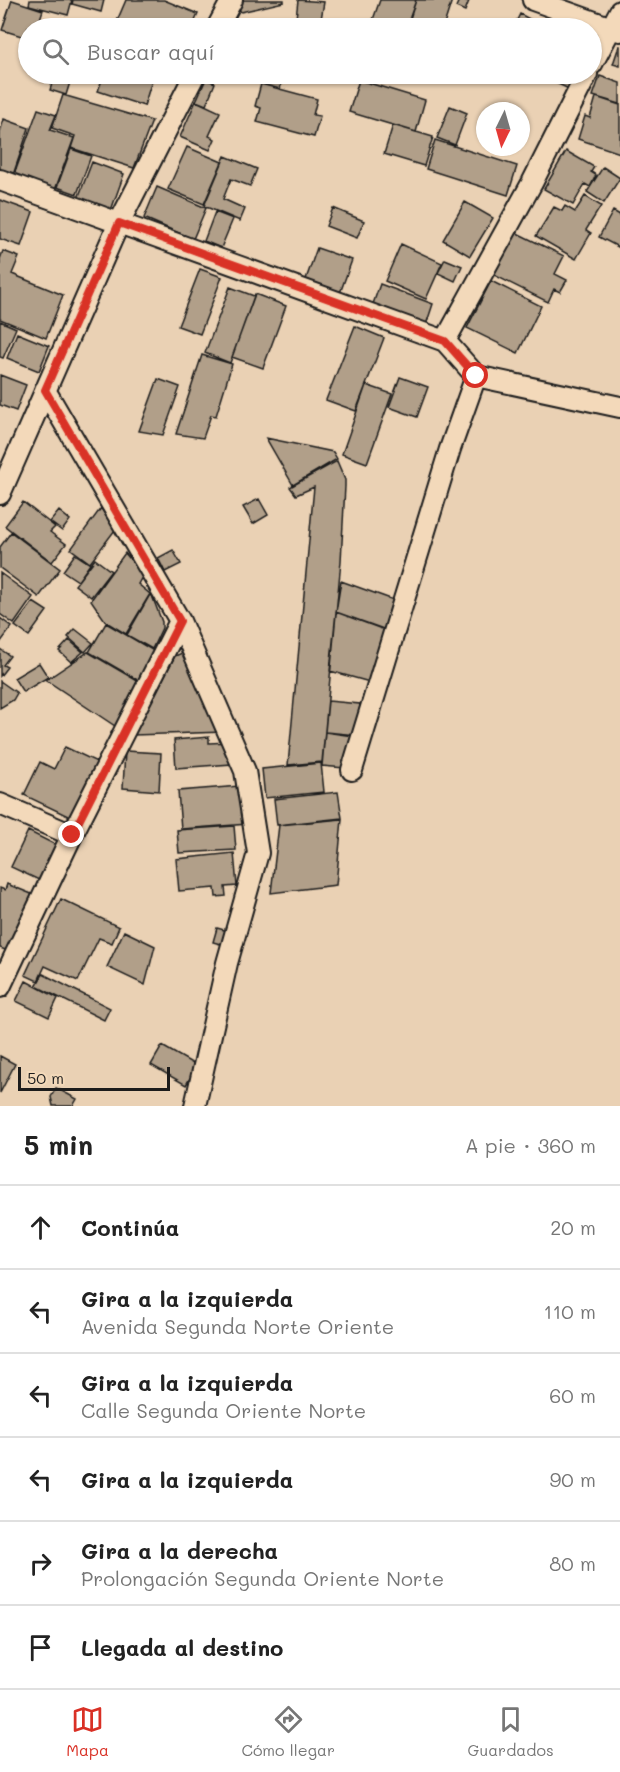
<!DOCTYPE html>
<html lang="es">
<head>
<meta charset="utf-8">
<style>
  :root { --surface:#fff; --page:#f6f6f6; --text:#222; --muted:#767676; --line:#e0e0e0; --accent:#d93025 }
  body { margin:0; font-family:Mali,sans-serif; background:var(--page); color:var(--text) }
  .compass { position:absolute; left:476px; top:102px; width:54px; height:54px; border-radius:50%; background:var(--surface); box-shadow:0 2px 4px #0004; rotate:185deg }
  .scale { position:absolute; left:18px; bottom:15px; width:152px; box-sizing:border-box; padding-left:6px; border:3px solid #1c1c1c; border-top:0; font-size:16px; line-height:21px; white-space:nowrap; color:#1c1c1c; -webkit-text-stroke:4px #f3d9ba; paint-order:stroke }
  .stop { position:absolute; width:18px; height:18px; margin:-14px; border:4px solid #d93025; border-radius:50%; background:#fff }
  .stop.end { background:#d93025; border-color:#fff; box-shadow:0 2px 6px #0008 }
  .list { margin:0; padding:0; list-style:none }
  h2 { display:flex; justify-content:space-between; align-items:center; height:78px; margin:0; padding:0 24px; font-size:26px }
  h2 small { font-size:20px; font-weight:400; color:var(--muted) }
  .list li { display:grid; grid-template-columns:39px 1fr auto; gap:18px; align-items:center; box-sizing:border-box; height:84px; padding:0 24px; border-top:2px solid var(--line) }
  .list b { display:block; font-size:22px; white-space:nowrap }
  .list p { margin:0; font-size:20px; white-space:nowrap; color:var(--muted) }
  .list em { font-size:20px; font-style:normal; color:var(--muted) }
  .icon { flex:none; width:33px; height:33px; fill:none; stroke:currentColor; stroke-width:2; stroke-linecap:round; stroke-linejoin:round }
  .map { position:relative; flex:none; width:620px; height:1106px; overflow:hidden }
  .search { position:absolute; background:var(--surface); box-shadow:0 2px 4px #0004; left:18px; right:18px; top:18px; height:66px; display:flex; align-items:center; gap:15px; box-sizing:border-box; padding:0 21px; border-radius:33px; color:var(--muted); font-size:22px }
  .sheet { height:582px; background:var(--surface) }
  nav { display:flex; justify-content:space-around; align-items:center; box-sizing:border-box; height:84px; border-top:2px solid var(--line); background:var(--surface); font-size:16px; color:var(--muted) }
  nav a { display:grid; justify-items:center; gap:3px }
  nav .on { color:var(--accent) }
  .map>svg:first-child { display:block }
</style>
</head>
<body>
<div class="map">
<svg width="620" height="1106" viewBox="0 0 620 1106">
  <rect width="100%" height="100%" fill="#ead1b4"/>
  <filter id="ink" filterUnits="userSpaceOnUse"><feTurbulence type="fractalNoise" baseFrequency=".0167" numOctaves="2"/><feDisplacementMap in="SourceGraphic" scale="12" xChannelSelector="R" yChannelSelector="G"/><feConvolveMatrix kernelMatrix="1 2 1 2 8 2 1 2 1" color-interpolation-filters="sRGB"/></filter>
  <g filter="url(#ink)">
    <path fill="#b19f89" stroke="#1c1c1c" stroke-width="1.5" d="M12 0 43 10 37 28H28V38L2 30Z
      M30 0H72L68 15 29 5Z
      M73 0H104L101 12 72 4Z
      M126 0H164L198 14 192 28H114Z
      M243 0H284V2L241 12 238 8Z
      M298 0 324 2 320 25 328 26V28H295Z
      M380 0H416L406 28H370Z
      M416 0H452L443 28H407Z
      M459 0 469 1 465 11 456 7Z
      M520 14 535 22 532 28H513Z
      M79 20 105 28H77Z
      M232 22 252 28H230Z
      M619 46H620V66L613 64Z
      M55 74 71 79 66 95 50 90Z
      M104 74H154L144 106 98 91Z
      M225 74H284L280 89Z
      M536 74H576L569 89Z
      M600 76 620 83V104L593 96Z
      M206 79 215 83 206 105 196 101Z
      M359 80 425 100 416 132 349 112Z
      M261 84 317 99 313 115 320 116 314 137 257 122 261 108 255 106Z
      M63 95 152 121 134 168 71 148 75 136 52 128Z
      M596 97 620 105V153L578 139 585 116 590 118Z
      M196 101 220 112 209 136 215 139 210 150 180 137Z
      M450 106 467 113 455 145 437 138Z
      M38 109 56 115 50 130 74 138 55 190 14 175Z
      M4 119 29 128 13 175 0 170V132Z
      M393 125 433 137 424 166 384 154Z
      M435 140 517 166 508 195 426 169Z
      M187 147 222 162 204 204 168 189Z
      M71 149 91 156 77 194 57 187Z
      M566 151 594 167 591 172 596 175 590 187 585 184 573 205 544 189Z
      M225 156 257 169 250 186 231 179 223 199 245 209 240 221 204 206Z
      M92 162 124 174 110 213 77 201Z
      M603 167 620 178 604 203 587 192Z
      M157 187 206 208 193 239 144 218Z
      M585 196 601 206 586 230 591 233 576 259 536 236 554 207 562 211 565 206 575 212Z
      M0 200 33 212 21 246 0 239Z
      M465 202 493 218 470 256 443 240Z
      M333 208 364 221 357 238 326 226Z
      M613 211 620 215V248L599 237Z
      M215 212 233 219 221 248 204 241Z
      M515 232 564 256 555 274 567 280 560 292 554 289 548 302 494 275Z
      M401 244 442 263 426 299 385 281Z
      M317 248 352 260 340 293 305 282Z
      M3 251 19 257 12 274 63 295 46 338 0 319V259Z
      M445 259 462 266 455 281 438 273Z
      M200 269 222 277 200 334 178 326Z
      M491 281 541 306 518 353 467 328Z
      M380 284 433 304 426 325 373 304Z
      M230 287 254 296 230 363 205 353Z
      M255 294 286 306 263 368 232 357Z
      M0 321 16 328 3 358 0 357Z
      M355 326 384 338 356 411 326 400Z
      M17 333 49 346 39 371 7 358Z
      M202 355 232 364 216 416 211 415 203 438 176 434Z
      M0 375 26 385 16 411 0 405Z
      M400 377 428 387 417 417 389 407Z
      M158 379 180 387 163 435 139 431Z
      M366 385 392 394 367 463 342 454Z
      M266 438 333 452 337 459 293 485Z
      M337 461 345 480V486L341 561 322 762 288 765 314 487 296 495 290 487Z
      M259 499 268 515 253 524 243 507Z
      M23 502 55 527 50 532 66 544 52 562 5 526Z
      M101 508 115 530 90 563 71 549Z
      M59 511 70 520 62 531 50 522Z
      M11 532 60 569 39 597 0 568V547Z
      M173 550 181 564 165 572 158 558Z
      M125 553 143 575 138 584 150 594 126 634 106 622 91 600Z
      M75 554 90 564 78 581 63 571Z
      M95 559 111 571 91 597 75 585Z
      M0 573 33 597 14 624 0 614Z
      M341 581 399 602 389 631 336 612Z
      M151 593 162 622V628L152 649 127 635Z
      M33 602 47 611 29 636 15 626Z
      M336 612 390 632 377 684 330 671Z
      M0 618 12 627 0 643Z
      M106 623 159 654 141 682 89 652Z
      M75 629 93 643 85 652 68 637Z
      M69 640 83 652 71 662 59 651Z
      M0 649 10 656 3 665 7 667 0 676Z
      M88 652 141 683 118 728 46 680Z
      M182 653 224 732 134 735 175 656Z
      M39 663 48 677 23 692 14 678Z
      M0 681 17 693 13 700 0 708Z
      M328 701 360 704 357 735 325 732Z
      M325 732 353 736 352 753 347 752 345 768 322 766Z
      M209 737V743L230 742 232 764 176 768 174 740Z
      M65 747 99 763 72 818 24 795 40 762 54 769Z
      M125 751 161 753 159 791 123 788Z
      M321 763 324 792 265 798 262 769Z
      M240 786 248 824 181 829 178 791Z
      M338 792 342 818 277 825 274 799Z
      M342 819 336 885 271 893 279 825Z
      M234 826 236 850 179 853 177 830Z
      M28 831 56 845 39 880 11 867Z
      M234 853 237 886 225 887 226 896 216 897 215 888 179 891 176 859Z
      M7 884 34 895 11 952 0 948V888L5 890Z
      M61 899 119 927 112 943 99 938 78 981 45 966 38 981 25 975Z
      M217 928 228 931 224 945 213 942Z
      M124 931 155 946 145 985 107 967Z
      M43 974 110 1008 104 1020 36 986Z
      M26 981 58 998 49 1017 16 1001Z
      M162 1046 197 1066 186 1085 151 1065Z
      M0 1056 15 1064 0 1093Z
      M56 1088 77 1099 73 1106H53L51 1097Z"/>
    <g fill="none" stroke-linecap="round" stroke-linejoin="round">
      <defs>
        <path id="minor" d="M533 0 620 31
          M217 28 232 0
          M592 64 620 11
          M0 180 445 341 476 376 620 407
          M445 341 532 183 587 74
          M45 390 180 621 245 771 258 853 227 963 195 1106
          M0 494 119 223 195 74
          M352 770 450 449 476 376
          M0 804 72 835
          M0 987 72 835 180 621"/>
      </defs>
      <use href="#minor" stroke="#1c1c1c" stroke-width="24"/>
      <use href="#minor" stroke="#f3d9ba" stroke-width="20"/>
    </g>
  </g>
  <g fill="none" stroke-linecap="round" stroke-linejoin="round" filter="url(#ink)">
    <path stroke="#d93025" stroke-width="8" d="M72 835 180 621 45 390 119 223 445 341 476 376"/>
  </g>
</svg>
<svg class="compass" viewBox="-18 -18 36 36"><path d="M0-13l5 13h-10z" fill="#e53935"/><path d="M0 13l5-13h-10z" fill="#767676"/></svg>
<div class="scale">50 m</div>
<div class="stop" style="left:476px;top:376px"></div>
<div class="stop end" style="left:72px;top:835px"></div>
<div class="search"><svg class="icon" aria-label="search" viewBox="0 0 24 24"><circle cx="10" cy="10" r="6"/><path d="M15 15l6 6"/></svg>Buscar aquí</div>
</div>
<section class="sheet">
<h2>5 min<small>A pie · 360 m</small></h2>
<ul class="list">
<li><svg class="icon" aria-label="ahead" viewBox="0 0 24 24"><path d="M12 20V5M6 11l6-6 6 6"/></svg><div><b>Continúa</b></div><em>20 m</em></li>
<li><svg class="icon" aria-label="left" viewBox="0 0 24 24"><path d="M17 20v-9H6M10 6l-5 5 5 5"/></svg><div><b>Gira a la izquierda</b><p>Avenida Segunda Norte Oriente</p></div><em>110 m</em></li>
<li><svg class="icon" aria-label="left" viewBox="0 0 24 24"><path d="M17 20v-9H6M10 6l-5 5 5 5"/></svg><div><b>Gira a la izquierda</b><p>Calle Segunda Oriente Norte</p></div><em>60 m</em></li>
<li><svg class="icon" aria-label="left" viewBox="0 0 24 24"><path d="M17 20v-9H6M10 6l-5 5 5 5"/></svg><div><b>Gira a la izquierda</b></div><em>90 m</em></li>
<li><svg class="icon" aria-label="right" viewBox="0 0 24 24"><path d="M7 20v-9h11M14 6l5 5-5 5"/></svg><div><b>Gira a la derecha</b><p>Prolongación Segunda Oriente Norte</p></div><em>80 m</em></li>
<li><svg class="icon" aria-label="arrive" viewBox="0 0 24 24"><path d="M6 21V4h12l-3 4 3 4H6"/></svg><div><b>Llegada al destino</b></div></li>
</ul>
</section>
<nav>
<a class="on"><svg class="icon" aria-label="map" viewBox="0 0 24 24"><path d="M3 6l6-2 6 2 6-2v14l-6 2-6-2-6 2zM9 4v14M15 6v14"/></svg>Mapa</a>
<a><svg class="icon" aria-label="directions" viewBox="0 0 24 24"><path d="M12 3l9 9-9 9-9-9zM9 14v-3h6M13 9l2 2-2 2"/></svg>Cómo llegar</a>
<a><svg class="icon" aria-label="saved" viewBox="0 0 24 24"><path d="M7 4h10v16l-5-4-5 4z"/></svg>Guardados</a>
</nav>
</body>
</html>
